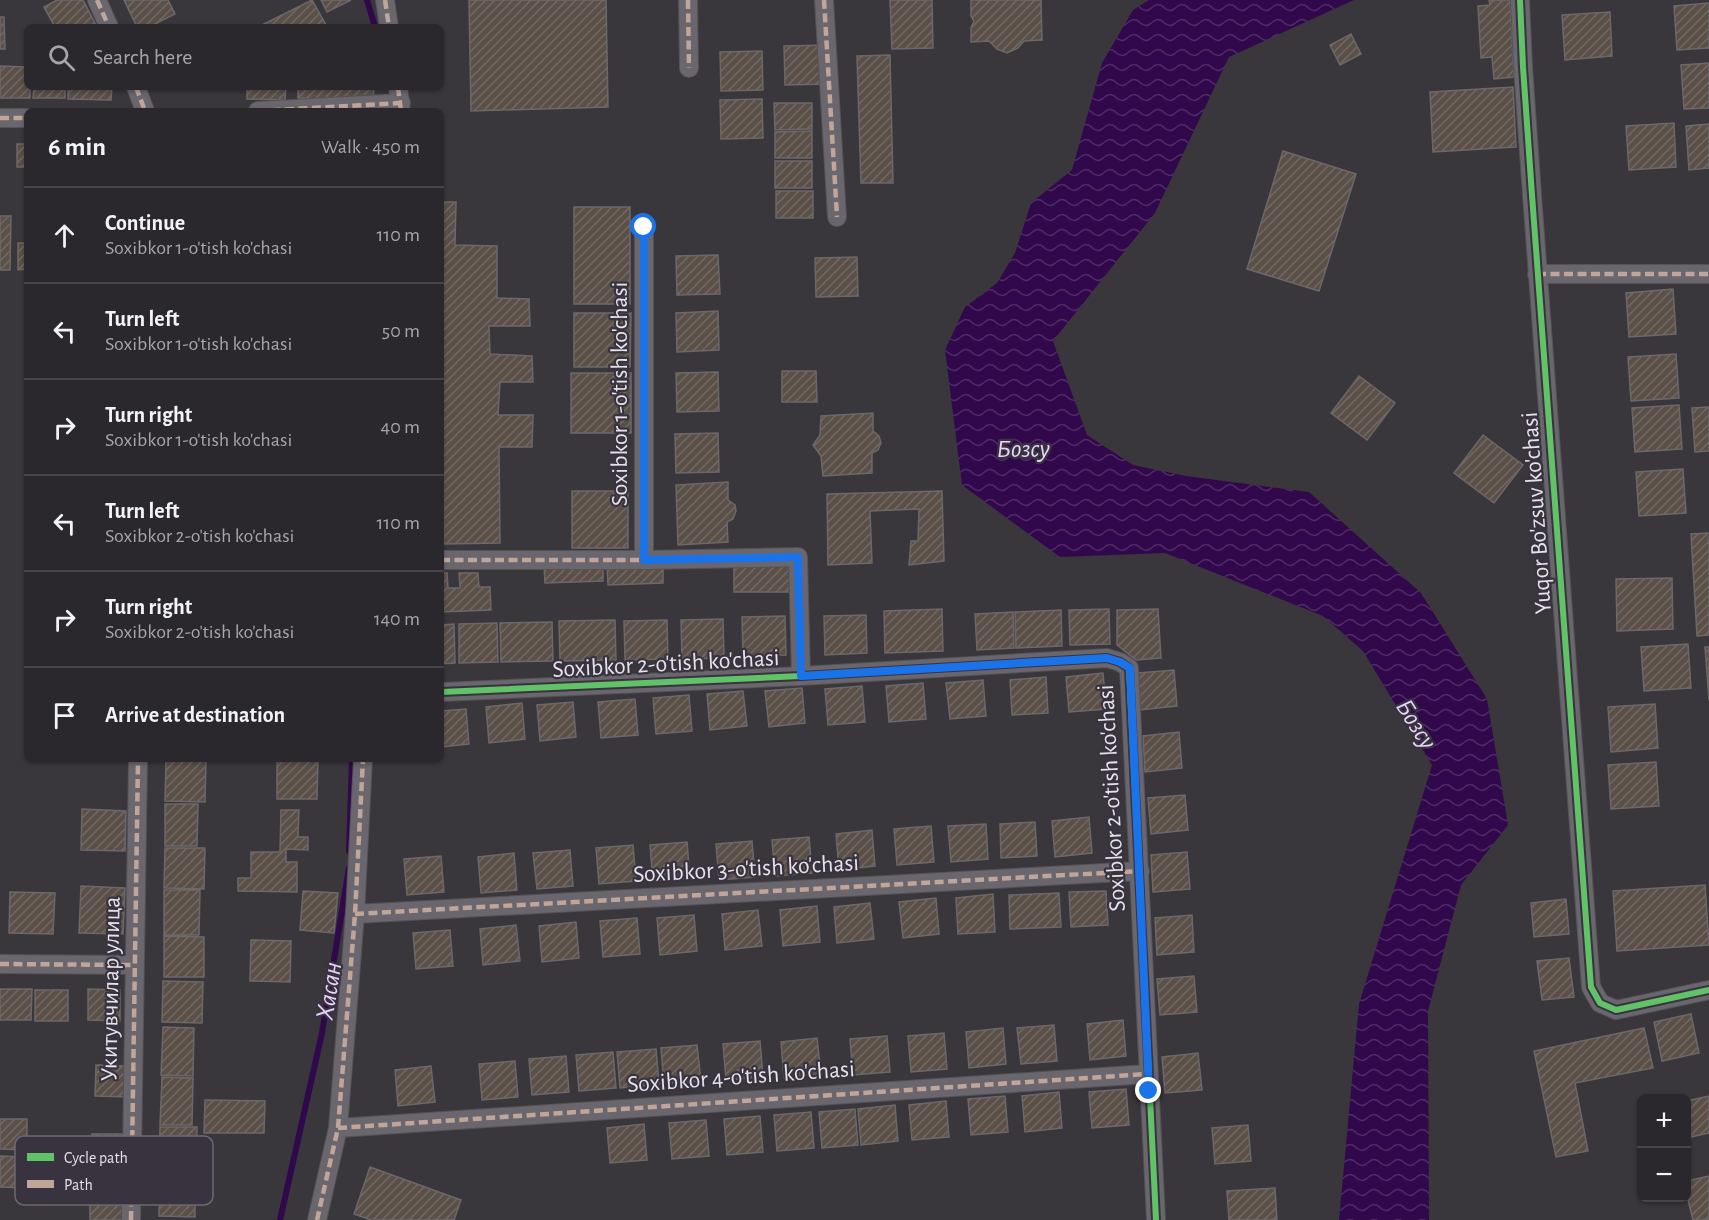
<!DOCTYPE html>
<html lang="en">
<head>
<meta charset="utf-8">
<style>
  :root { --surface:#2b282d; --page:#373439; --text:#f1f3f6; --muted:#a6a6aa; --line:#474449 }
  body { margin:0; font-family:"Alegreya Sans",sans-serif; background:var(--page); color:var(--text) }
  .controls { position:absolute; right:18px; bottom:18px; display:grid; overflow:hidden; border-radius:9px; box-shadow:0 2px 4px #0004 }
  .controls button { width:54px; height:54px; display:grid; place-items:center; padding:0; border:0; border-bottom:2px solid var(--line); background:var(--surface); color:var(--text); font:30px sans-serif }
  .stop { position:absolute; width:18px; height:18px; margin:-14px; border:4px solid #1a73e8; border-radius:50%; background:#fff }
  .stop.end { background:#1a73e8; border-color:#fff; box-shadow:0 2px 6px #0008 }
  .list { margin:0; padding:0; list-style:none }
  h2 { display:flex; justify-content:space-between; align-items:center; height:78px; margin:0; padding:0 24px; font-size:26px }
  h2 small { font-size:20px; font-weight:400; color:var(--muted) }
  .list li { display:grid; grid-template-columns:39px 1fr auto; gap:18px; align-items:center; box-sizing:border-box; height:96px; padding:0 24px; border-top:2px solid var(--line) }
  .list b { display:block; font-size:22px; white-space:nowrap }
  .list p { margin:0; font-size:20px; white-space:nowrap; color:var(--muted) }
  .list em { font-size:20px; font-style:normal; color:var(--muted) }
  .icon { flex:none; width:33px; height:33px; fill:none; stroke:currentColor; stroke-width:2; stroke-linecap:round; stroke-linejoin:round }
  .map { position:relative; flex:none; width:1709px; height:1220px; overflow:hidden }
  .search { position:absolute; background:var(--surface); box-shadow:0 2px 4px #0004; left:24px; top:24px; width:420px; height:66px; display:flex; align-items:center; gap:15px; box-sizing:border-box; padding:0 21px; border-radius:9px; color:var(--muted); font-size:22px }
  .panel { position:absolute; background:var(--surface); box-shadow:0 2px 4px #0004; left:24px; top:108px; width:420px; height:654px; border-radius:9px }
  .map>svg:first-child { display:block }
</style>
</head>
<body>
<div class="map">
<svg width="1709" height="1220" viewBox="0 0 1709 1220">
  <defs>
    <pattern id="water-waves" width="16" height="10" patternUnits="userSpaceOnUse" patternTransform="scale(1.5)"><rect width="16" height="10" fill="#31084b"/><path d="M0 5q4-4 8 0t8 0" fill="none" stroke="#4f2c65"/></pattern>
    <pattern id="building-hatch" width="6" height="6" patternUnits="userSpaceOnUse" patternTransform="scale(1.5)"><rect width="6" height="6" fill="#5a5048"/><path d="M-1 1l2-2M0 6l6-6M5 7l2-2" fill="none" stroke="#726963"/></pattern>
  </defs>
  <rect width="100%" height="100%" fill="#39363c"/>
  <path fill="url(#water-waves)" d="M1149 0H1354L1229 57 1155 213 1053 341 1087 435 1133 465 1186 476 1309 492 1421 593 1487 699 1508 825 1461 885 1428 1011 1429 1220H1339L1359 1004 1432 765 1363 651 1323 616 1165 553 1060 557 962 485 945 350 965 307 997 283 1015 253 1031 203 1072 170 1102 63 1133 10Z"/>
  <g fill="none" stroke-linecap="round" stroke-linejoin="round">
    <path stroke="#31084b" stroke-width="6" d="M367 0 375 27
      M349 851 352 759
      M280 1220 322 1033 349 868"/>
  </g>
  <path fill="url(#building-hatch)" stroke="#6c6869" stroke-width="1.5" d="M57 0H83L97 27H55L44 7Z
    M124 0H168L175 14 149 27H137Z
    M312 0 326 25 322 27H258Z
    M321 0H351L327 12Z
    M469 0H606L608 107 471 111Z
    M890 0H932L933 48 892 49Z
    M971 0H1041L1042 40 1024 41 1018 48 1007 53 997 49 989 41 971 42V28L974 21 971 16Z
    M1489 0H1510L1514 77 1494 79 1492 57 1481 58 1478 6 1490 5Z
    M1709 3V48L1677 50 1674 6Z
    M1610 12 1612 56 1565 60 1562 15Z
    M0 17H4L5 49H0Z
    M1351 34 1361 54 1340 65 1330 45Z
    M826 45 828 84 785 85 784 46Z
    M762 51 763 90 721 91 720 52Z
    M890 55 893 183H861L857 56Z
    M1709 63V108L1684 109 1681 65Z
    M0 66 27 67V87H30V98H0Z
    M34 87H65V98H33Z
    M68 87H112L111 100 68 99Z
    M247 87H286L285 100 247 99Z
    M298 87H374L373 101 298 98Z
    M1513 87 1516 147 1433 152 1430 92Z
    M762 99 763 138 721 139 720 100Z
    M774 103H812V129L775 130Z
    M1674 123 1676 167 1629 170 1626 126Z
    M1709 124V168L1689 170 1686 126Z
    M812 131V158H775V132Z
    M17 144H27V167H17Z
    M1283 151 1356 174 1319 291 1247 269Z
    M775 161H812V188H775Z
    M776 191H813V218H776Z
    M441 202H456L455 245 497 246V298L529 299 530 326H489L490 354 532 356 533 382H500L498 415H533L532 447H499L500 543 444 544Z
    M574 207H630V304H574Z
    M0 216H11L10 270H0Z
    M18 243H27V269L18 270Z
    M718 255 720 294 677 295 676 256Z
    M857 257 858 296 816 297 815 258Z
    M1673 289 1676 334 1629 337 1626 293Z
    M718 311 719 350 677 352 676 313Z
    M574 313H631L630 367H574Z
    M1676 354 1679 398 1631 401 1628 357Z
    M782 371H816L817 402H782Z
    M718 372 719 411 677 412 676 373Z
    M571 373H631V433H571Z
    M1359 376 1395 403 1367 440 1331 413Z
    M1679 405 1682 449 1635 452 1632 408Z
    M1709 407V451L1695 452 1692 408Z
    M873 413V431L879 436 881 443 878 450 872 453V473L823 476 821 456 813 445 820 435 821 416Z
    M718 433 719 472 676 473 675 434Z
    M1483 435 1523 465 1494 503 1454 473Z
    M1683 469 1686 513 1639 516 1636 472Z
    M728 482V500L735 505 736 511 733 519 727 522 728 542 678 545 676 485Z
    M572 491H628V548H572Z
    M942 491 944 561 909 565 911 541H918L919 509 870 511 872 563 828 565 827 494Z
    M1709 533V635L1697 636 1691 534Z
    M603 564V581L545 583 544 566Z
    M663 564V583L608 585 607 566Z
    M734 564H792V592H734Z
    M441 573H447L448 588H460L459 573H478L479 587H490L491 610 441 612Z
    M1672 578 1673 629 1617 631 1616 579Z
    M942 609 943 651 885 653 884 611Z
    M1109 609 1110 644 1070 645 1069 610Z
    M1158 609 1161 658 1136 660 1117 645V610Z
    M1061 610 1062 646 1016 648 1015 612Z
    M1013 612 1014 648 977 650 975 614Z
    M866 615 867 653 825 655 824 616Z
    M785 616 786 655 743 656 742 617Z
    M723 619 724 658 682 659 681 620Z
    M615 620 616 660 560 661 559 621Z
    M667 620 668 659 625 660 624 621Z
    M552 622 553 661 501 662 500 623Z
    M497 623 498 662 459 663V624Z
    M454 624 455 663 441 664V625Z
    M1688 644 1691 688 1644 691 1641 647Z
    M1705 647H1709V700Z
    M1174 670 1177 706 1140 710 1138 673Z
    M1103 673 1106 709 1069 712 1066 677Z
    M1046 677 1048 713 1012 715 1010 680Z
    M983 680 986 716 950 719 946 683Z
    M923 683 926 719 889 722 886 686Z
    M862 686 865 722 828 725 825 689Z
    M802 688 805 723 769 727 765 691Z
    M743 691 747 726 710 730 707 694Z
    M689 695 692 731 656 734 653 698Z
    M635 699 638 735 601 738 598 702Z
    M573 702 576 737 540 741 537 705Z
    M522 703 525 739 489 743 486 707Z
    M1655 704 1658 748 1611 752 1608 707Z
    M466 709 469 744 441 747V711Z
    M1179 732 1182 768 1145 772 1143 736Z
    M277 759H318L317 799H277Z
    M166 761H206L205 802 165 801Z
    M1656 762 1659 806 1611 809 1608 765Z
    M1185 795 1188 830 1151 834 1148 798Z
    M165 804H198L197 846H165Z
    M82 809 126 811 125 851 81 850Z
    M281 810H299L298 837H308V850L286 849V862H297V892L238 891V878H251V852H280Z
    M1089 817 1092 853 1055 857 1052 821Z
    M1035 822 1037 856 1001 858 1000 824Z
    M986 824 988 859 951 862 948 826Z
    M931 826 934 862 897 865 894 829Z
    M872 830 875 866 839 870 836 834Z
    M809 837 812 873 775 876 772 840Z
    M752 841 755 877 719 880 716 844Z
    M687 842 690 878 653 881 650 845Z
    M633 845 636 881 599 884 596 848Z
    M165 848H205L204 889 164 888Z
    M570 850 573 886 537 889 533 853Z
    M1187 852 1190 889 1153 892 1151 855Z
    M514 853 517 890 481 893 478 857Z
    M441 856 444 892 407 895 404 859Z
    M1705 885 1709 945 1617 951 1613 891Z
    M81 886 125 888 123 934 79 933Z
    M164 890H200L199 935H164Z
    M303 891 338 893 334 933 300 930Z
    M1106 891 1108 925 1071 927 1069 892Z
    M10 892 55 893 53 934 9 933Z
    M1059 893 1061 927 1010 929 1009 895Z
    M993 894 995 932 958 934 956 898Z
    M936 898 939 934 903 938 899 902Z
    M1566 899 1569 934 1534 937 1531 903Z
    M870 903 874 939 837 943 834 907Z
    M817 906 820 942 783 946 780 910Z
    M758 910 762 946 725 950 722 914Z
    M694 915 697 951 660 955 657 918Z
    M1192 915 1194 952 1157 955 1155 918Z
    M637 918 640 954 603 957 600 921Z
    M576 922 579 958 542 962 539 926Z
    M516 925 520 961 483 965 480 929Z
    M450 930 453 966 416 969 413 933Z
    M164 936 204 937V977H164Z
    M251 940 291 941 290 982 250 981Z
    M1569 958 1574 997 1542 1000 1537 961Z
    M1194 976 1197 1012 1160 1015 1157 979Z
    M163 981 203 982 202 1023 162 1022Z
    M0 989H32L31 1020H0Z
    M88 989 120 990V1021L88 1020Z
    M35 990H68V1021H35Z
    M1691 1014 1699 1053 1662 1061 1654 1022Z
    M1123 1020 1126 1056 1090 1060 1087 1024Z
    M1054 1025 1057 1061 1021 1064 1017 1028Z
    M163 1027 194 1028 193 1076 161 1075Z
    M1003 1028 1006 1064 969 1068 966 1032Z
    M1644 1028 1653 1068 1575 1083 1588 1151 1556 1157 1534 1051Z
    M944 1033 947 1069 911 1072 908 1036Z
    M887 1036 890 1072 853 1075 850 1039Z
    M817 1038 821 1074 784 1078 781 1042Z
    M760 1041 763 1077 726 1080 723 1044Z
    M697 1045 701 1081 664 1084 661 1048Z
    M656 1049 659 1084 620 1088 617 1052Z
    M613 1052 616 1088 579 1091 576 1055Z
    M1198 1053 1202 1090 1165 1093 1162 1057Z
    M566 1056 569 1092 532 1095 529 1059Z
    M515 1061 518 1097 482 1100 479 1064Z
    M96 1065 127 1066V1097L95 1096Z
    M431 1066 435 1102 398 1106 395 1070Z
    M162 1077 193 1078 192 1125H160Z
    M1126 1089 1129 1125 1092 1128 1089 1092Z
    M1059 1092 1062 1128 1025 1132 1022 1096Z
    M1005 1096 1008 1132 971 1135 968 1099Z
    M1709 1096V1133L1686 1138V1101Z
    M205 1100 265 1101 264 1133H204Z
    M946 1101 949 1137 912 1140 909 1105Z
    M895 1105 898 1141 861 1145 858 1109Z
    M855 1109 858 1145 822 1148 819 1112Z
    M811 1112 814 1148 777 1151 774 1115Z
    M760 1116 763 1152 727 1155 724 1119Z
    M0 1119H27V1150L0 1149Z
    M706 1120 709 1156 672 1159 669 1123Z
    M644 1124 647 1160 610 1163 607 1128Z
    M1248 1125 1251 1161 1215 1164 1212 1128Z
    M160 1127H197L196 1172 159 1171Z
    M92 1134H124L123 1177H91Z
    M0 1156 28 1157V1188L0 1187Z
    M370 1167 461 1200 454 1220H371L354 1214Z
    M160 1174 195 1175V1217L159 1216Z
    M1709 1176V1220H1693L1686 1192V1181Z
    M1275 1188 1277 1220H1229L1227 1191Z
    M90 1189H122V1220H90Z"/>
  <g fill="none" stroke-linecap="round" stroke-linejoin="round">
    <defs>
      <path id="minor" d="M97 0 109 27
        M385 0 389 27
        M688 0 689 68
        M824 0 837 217
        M1520 0 1523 67 1532 195 1591 987 1600 1003 1616 1010 1709 990
        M136 87 145 111
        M398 87 401 111
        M258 111 401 103
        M0 118H27
        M644 227V560
        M1537 274H1709
        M441 560H644L798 557 801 676
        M441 692 801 676 1107 658 1120 662 1129 668C1139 852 1146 1036 1156 1220
        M355 914 1140 871
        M0 964 135 965
        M338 1128 1147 1074
        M131 1220 138 759
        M317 1220 338 1128 355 914 363 759"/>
    </defs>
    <use href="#minor" stroke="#545257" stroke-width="20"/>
    <use href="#minor" stroke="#6a666d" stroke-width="18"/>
    <path stroke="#c0a59a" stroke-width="4.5" stroke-dasharray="9 4.5" stroke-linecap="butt" d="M97 0 109 27
      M385 0 389 27
      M688 0 689 68
      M824 0 837 217
      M136 87 145 111
      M398 87 401 111
      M258 111 401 103
      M0 118H27
      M644 227V560
      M1537 274H1709
      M441 560H644L798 557 801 676
      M355 914 1140 871
      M0 964 135 965
      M338 1128 1147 1074
      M131 1220 138 759
      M317 1220 338 1128 355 914 363 759"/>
    <defs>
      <path id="cycleway" d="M1520 0 1523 67 1532 195 1591 987 1600 1003 1616 1010 1709 990
        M441 692 801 676 1107 658 1120 662 1129 668C1139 852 1146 1036 1156 1220"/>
    </defs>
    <use href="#cycleway" stroke="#39333f" stroke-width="10"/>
    <use href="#cycleway" stroke="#61c268" stroke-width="6"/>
  </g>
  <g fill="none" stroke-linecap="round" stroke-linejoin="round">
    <path stroke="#1a73e8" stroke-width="8" d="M644 227V560L798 557 801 676 1107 658 1120 662 1130 668 1149 1091"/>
  </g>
  <g text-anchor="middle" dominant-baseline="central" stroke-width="4.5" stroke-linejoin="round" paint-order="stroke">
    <g font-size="24" fill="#e5e2ea" stroke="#39333f">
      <text transform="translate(620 394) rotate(-90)">Soxibkor 1-o'tish ko'chasi</text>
      <text transform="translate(1537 513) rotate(-94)">Yuqor Bo'zsuv ko'chasi</text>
      <text transform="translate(666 664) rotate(-3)">Soxibkor 2-o'tish ko'chasi</text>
      <text transform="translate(1112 798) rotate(-93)">Soxibkor 2-o'tish ko'chasi</text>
      <text transform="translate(746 869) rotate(-3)">Soxibkor 3-o'tish ko'chasi</text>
      <text transform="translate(111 989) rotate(-89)">Укитувчилар улица</text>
      <text transform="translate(741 1077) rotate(-4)">Soxibkor 4-o'tish ko'chasi</text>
    </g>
    <g font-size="26" font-style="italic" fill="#e7d3fc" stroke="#39333f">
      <text x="1023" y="449">Бозсу</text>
      <text transform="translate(1416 724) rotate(58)">Бозсу</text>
      <text transform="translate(329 991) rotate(-81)">Хасан</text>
    </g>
  </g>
  <rect x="15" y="1136" width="198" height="69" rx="9" fill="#39333f" stroke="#6d6872" stroke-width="1.5"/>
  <rect x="27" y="1153" width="27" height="8" fill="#61c268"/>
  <rect x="27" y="1180" width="27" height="8" fill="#c0a59a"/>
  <g font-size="16" fill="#e5e2ea">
    <text x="64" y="1163">Cycle path</text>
    <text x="64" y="1190">Path</text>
  </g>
</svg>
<div class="controls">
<button>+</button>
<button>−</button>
</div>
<div class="stop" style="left:644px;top:227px"></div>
<div class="stop end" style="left:1149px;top:1091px"></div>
<div class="search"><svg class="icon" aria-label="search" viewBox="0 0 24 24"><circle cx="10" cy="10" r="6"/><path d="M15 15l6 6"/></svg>Search here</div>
<section class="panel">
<h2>6 min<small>Walk · 450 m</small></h2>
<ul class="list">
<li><svg class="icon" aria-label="ahead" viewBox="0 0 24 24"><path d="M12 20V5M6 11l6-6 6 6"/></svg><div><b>Continue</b><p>Soxibkor 1-o'tish ko'chasi</p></div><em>110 m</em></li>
<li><svg class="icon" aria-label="left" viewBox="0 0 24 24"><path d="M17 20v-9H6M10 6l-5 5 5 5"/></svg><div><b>Turn left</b><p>Soxibkor 1-o'tish ko'chasi</p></div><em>50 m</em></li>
<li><svg class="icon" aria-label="right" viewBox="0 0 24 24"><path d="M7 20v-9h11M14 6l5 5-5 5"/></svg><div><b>Turn right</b><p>Soxibkor 1-o'tish ko'chasi</p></div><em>40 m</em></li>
<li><svg class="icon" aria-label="left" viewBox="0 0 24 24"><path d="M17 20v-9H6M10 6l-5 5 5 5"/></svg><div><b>Turn left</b><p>Soxibkor 2-o'tish ko'chasi</p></div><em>110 m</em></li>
<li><svg class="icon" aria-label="right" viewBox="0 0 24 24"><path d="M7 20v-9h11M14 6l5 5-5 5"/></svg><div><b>Turn right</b><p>Soxibkor 2-o'tish ko'chasi</p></div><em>140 m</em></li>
<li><svg class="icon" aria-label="arrive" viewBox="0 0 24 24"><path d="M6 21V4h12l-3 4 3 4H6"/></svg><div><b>Arrive at destination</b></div></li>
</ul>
</section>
</div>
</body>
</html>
